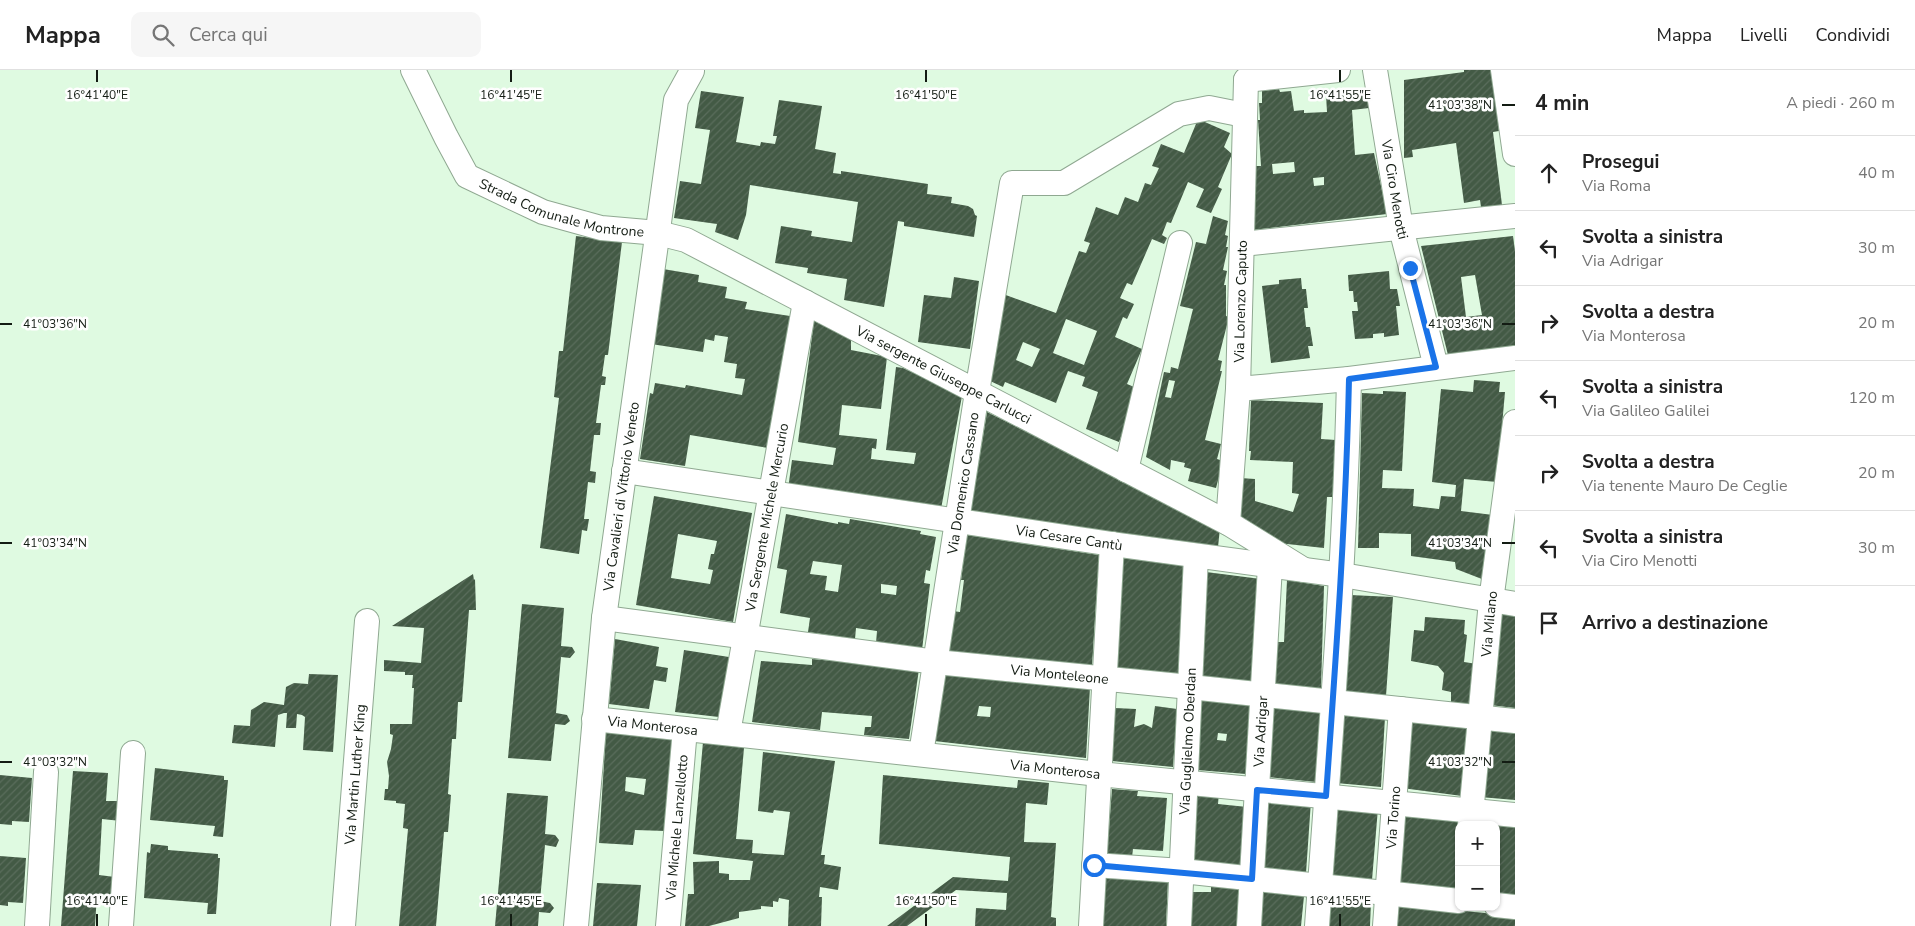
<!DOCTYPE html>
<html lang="it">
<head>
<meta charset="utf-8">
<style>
  :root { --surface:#fff; --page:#f6f6f6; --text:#222; --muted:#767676; --line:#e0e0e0 }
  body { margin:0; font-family:"Nunito Sans",sans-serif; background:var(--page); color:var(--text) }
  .controls { position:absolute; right:15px; bottom:15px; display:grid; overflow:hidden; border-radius:10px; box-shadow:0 1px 4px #0004 }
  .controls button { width:45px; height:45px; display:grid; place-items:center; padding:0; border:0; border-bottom:1px solid var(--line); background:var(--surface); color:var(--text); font:25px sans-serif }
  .stop { position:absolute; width:15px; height:15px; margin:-11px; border:4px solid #1a73e8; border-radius:50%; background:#fff }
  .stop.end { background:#1a73e8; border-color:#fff; box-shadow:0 1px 5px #0008 }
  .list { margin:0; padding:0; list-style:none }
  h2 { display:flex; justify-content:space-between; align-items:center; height:65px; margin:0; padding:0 20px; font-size:21px }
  h2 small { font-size:16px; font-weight:400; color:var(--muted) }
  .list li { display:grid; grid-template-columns:32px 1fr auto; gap:15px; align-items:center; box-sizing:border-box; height:75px; padding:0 20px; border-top:1px solid var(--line) }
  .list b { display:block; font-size:19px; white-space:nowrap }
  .list p { margin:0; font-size:16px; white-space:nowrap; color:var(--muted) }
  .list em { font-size:16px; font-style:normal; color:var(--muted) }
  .icon { flex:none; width:28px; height:28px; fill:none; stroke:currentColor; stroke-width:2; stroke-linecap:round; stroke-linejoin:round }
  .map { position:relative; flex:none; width:1515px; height:856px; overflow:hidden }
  header { display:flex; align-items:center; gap:30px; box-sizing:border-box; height:70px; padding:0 25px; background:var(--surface); border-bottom:1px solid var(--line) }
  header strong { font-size:24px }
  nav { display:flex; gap:28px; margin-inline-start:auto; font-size:18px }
  .search { width:350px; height:45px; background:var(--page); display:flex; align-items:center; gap:12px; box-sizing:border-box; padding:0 18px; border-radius:10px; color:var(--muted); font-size:19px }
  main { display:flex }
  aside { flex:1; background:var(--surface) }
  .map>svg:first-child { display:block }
</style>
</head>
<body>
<header>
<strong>Mappa</strong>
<div class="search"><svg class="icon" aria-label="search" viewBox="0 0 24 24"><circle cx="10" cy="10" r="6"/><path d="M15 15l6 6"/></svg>Cerca qui</div>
<nav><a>Mappa</a><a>Livelli</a><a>Condividi</a></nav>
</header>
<main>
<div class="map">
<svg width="1515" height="856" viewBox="0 0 1515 856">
  <defs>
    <pattern id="building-hatch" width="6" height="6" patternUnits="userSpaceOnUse" patternTransform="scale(1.25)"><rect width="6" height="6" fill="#435a45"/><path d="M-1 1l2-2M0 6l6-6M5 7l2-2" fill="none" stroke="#5a6d5c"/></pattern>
  </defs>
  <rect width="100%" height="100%" fill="#dffae1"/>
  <path fill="url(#building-hatch)" fill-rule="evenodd" d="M1464 0H1492L1499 61 1493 62 1502 135 1481 137 1480 130 1464 133 1456 73 1412 80 1413 87 1404 88V10L1464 2Z
    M1367 18 1369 38 1352 40 1355 85 1374 83 1387 144 1253 160 1256 96H1261L1258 50H1260L1259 33H1262V21L1279 19 1280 22 1291 21 1294 41 1304 40V43L1327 42 1326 25 1339 24 1338 20ZM1294 92 1295 102 1273 104 1272 94ZM1324 107V115L1314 116 1313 108Z
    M701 21 744 27 736 72 760 76 761 72 775 74 777 66H773L779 30 822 36 815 79 836 83 833 103 841 104V101L928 114 927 124 952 127 951 133 968 136 973 139 975 145 977 146 974 167 904 156V152L898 151 884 237 844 230 847 209 807 203 808 198 775 193 781 156 812 161 811 166 852 172 858 132 750 115 746 145 738 170 715 162 717 154 674 148 680 111 701 114 710 60 695 58Z
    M1198 49 1230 63 1224 77 1232 84 1218 117 1222 119 1211 143 1196 137 1204 119 1188 112 1171 153 1167 152 1162 165 1167 168 1164 174 1152 169 1132 215 1127 213 1120 228 1134 234 1127 249 1123 247 1115 267 1142 279 1127 314 1139 319 1119 372 1086 359 1098 322 1082 316 1085 307 1068 301 1056 333 1005 312 1003 317 988 310 1003 224 1056 243 1079 181 1086 183 1090 173 1084 171 1096 137 1118 145 1125 127 1138 132 1145 113 1151 115 1159 98 1152 96 1161 74 1184 83ZM1066 249 1097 261 1084 295 1053 283ZM1023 272 1040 279 1032 297 1016 290Z
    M1213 146 1228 151 1225 165 1228 166 1226 177H1228L1223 200 1227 201 1224 215H1226V246L1229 247 1218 290 1222 291 1220 301H1222L1205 370 1221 374 1217 389 1223 391 1216 418 1188 411 1191 399 1184 397 1185 393 1171 390 1170 400 1146 387 1164 302 1170 303 1171 297 1178 299 1193 239 1180 236 1196 172 1206 174ZM1169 310 1175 311 1171 328 1165 327Z
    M576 166 622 172 608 285H605L602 306 606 307 605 315H601L596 353H601L600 365H594L590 401 596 402 595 413 588 412 584 449H589L587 461 582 460 579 484 540 478 559 328 554 327 559 281H563Z
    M1513 166 1515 181V278L1448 285 1421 176ZM1475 205 1482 245 1466 247 1461 207Z
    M663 199 699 205 698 212 727 217 725 228 747 232 745 239 790 246 768 378 690 365 685 396 640 389 650 323 653 324 655 313 685 318 686 315 742 325 745 309 735 308 737 294 724 292 728 267 715 265 714 271 705 269 703 282 651 274Z
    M1389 201 1390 219H1397L1400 236H1396L1399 265 1384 267V263L1373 264V268L1355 269 1352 241H1358L1357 232H1354L1353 221H1349L1348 205Z
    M954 207 979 211 970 279 918 272 924 225 951 228Z
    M1301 208 1302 219H1306L1308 238H1304L1306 257H1310L1313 276H1308L1310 288 1271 293 1262 216 1279 214V210Z
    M814 251 851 268V280L887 287 881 339 842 335 839 365 877 369 876 379 872 378 871 389 914 394 916 383 886 380 896 297 903 298 962 326 941 439 788 419 792 390 833 395 836 378 798 372Z
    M1474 310 1500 312 1499 322H1505L1497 412 1464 409 1461 441 1493 445 1487 511 1456 499 1455 492 1411 486V464L1379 463V478H1358L1362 323 1383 324V321L1406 322 1402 401 1383 400 1382 418 1414 419 1413 436 1439 439 1441 426 1455 427 1456 415 1432 412 1441 319 1473 322Z
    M1251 330 1323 333 1321 369 1336 370 1333 427H1327L1324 478 1278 473 1240 454V408L1255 409V431L1293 442 1299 424 1292 423 1293 392 1250 390 1251 381H1249Z
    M987 342 1220 458 1218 477 970 446Z
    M654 426 752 443 733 552 636 535ZM678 464 717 471 714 484H711L708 499 713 500 710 514 671 508Z
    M786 444 838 454V452L849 454 850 449 921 461 920 464 936 467 930 501 926 500 924 513 930 514 922 580 876 573 877 561 856 558 855 569 808 562 810 548 780 543 787 500 777 498ZM813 491 842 495 838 522 825 520 827 506 810 504ZM881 514 897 516 896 525 881 523Z
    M967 465 1099 485 1092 596 947 581 953 541 960 542 964 510H961Z
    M1122 488 1185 496 1178 605 1117 600Z
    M1206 502 1261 509 1252 613 1200 607Z
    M473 504 474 510 475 509 476 540H469L462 632H458L456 669H452L448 724 451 725 448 762H444L436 856H399L408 759 403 758 405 734 396 733V731L384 730 385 719H388L389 706 387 692 391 679 393 665 390 664V654H412L414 618H412L413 605H405V602L384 601V590L421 593 424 558 392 556Z
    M1287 510 1324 516 1321 619 1269 614 1271 572H1284Z
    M1350 525 1393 527 1386 626 1343 621Z
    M522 534 564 538 561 576 572 577 575 582 570 588 561 587 556 643 567 645 570 651 565 655 555 654 551 691 508 688Z
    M1496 538 1515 541V638L1490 635Z
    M1425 547 1465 550 1464 564 1467 565 1464 592 1477 594 1473 636 1451 634V622L1442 620 1444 603 1438 596 1411 591 1414 560 1424 561Z
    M615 569 659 577 656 596 668 598 666 612 654 610 649 639 609 634Z
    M684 580 729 587 719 647 675 642Z
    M812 589 919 599 909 669 864 665 865 657H871L872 646 822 642 820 660 752 652 761 591 812 595Z
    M945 601 1090 617 1086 688 934 671ZM979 636 991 637 990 647 977 646Z
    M309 604 338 605 333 682 303 680 305 647 302 645 297 644 296 658H286L287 643H284L278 645 275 677 232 673 234 655 250 656 251 640 264 632 284 635 286 617 294 613 308 614Z
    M1198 626 1251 632 1246 704 1197 700ZM1218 663 1227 664 1226 671 1217 670Z
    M1155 636 1177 639 1173 697 1112 691 1115 638 1136 639 1134 657 1144 654 1152 658Z
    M1273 637 1324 638 1316 712 1268 707Z
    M1339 641 1385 647 1381 717 1336 713Z
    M1406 646 1468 653 1462 726 1402 718Z
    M1486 655 1515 659V730L1480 727Z
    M606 661 675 668 666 761 635 760 633 775 599 773ZM626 707 646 709 644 725 625 721Z
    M703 672 744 678 736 769 753 770 752 783 784 785 790 742 774 740 773 743 758 741 763 682 835 691 821 785H825L824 794 841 797 838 820 820 817 819 827H822L821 856H788L789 830 779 828 778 832 773 831V837L761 836V839L739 842V848L709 856H685L688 824H694L693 792 719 791V803L729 804V810H750L753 791 693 784Z
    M155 698 224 706V710H228L223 767 213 766 215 756 150 750Z
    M73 701 108 703 106 731H122L121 751 102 749 99 805 115 807 114 825 97 824 95 856H61Z
    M0 705 32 708 29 752 12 751V755L0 754Z
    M883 705 1017 718 1018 710 1049 713 1047 735 1026 733 1024 772 1056 773 1051 847 1056 848V856H975L976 838 1006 840 1007 823 956 820 907 856H887L953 807 1008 811 1010 787 879 774Z
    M1112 719 1138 721 1137 726 1167 728 1163 781 1133 779 1132 787 1107 784Z
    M1193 720 1219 722 1218 734 1247 737 1246 799 1190 794Z
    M507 723 548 726 545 764 555 765 559 770 556 777 545 775 540 831 550 833 554 838 550 843 539 842 538 856H495Z
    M1260 727 1311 731 1306 803 1257 800Z
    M1331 731 1378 738 1372 810 1328 806Z
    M1398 740 1464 746 1459 755 1458 819 1394 813Z
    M1476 747 1515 751V825L1496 823V755H1476Z
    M151 774 168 776V780L218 784V788H220L216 844H207L208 833 144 828 147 782 150 783Z
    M0 786 26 788 23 833 8 832V836L0 835Z
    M1105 806 1168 811 1166 856H1103Z
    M597 813 641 815 637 856H593Z
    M1211 815 1245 817 1244 856H1187V822H1211Z
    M1256 820 1304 826 1301 856H1255Z
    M1325 827 1371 832 1370 856H1323Z
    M1393 834 1515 846V856H1391Z"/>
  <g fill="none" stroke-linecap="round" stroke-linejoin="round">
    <defs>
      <g id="street">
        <path id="s1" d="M413 0 446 67 467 106 543 142 601 158 658 163 686 170 1228 453 1304 500"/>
        <path id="s2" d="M1375 0 1401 158 1436 297"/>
        <path d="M1503 0 1515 84"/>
        <path d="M1246 10 1338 0"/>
        <path d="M1242 174 1515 146"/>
        <path d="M1238 319 1349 309 1515 288"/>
        <path d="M1126 400 1180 173"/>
        <path id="s3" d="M624 401 1112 474 1342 505 1515 534"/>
        <path id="s4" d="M1228 453 1238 319 1246 10"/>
        <path id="s5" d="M604 548 936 592 1190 617 1515 651"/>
        <path id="s6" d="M594 649 1099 704 1515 745"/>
        <path id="s7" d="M728 663 805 232"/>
        <path id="s8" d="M921 684 977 322 1012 113H1064L1179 44 1209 38 1244 45"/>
        <path id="s9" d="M1470 755 1491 531 1515 352"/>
        <path d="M1094 795 1182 801 1459 831"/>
        <path d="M1496 835 1515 837"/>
        <path d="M37 856 46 702"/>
        <path d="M121 856 133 683"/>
        <path id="s10" d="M343 856 367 551"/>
        <path id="s11" d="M576 856 604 548 676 30 692 1"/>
        <path id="s12" d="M668 856 685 659"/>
        <path d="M1091 856 1112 474"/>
        <path id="s13" d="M1179 856 1196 486"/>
        <path id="s14" d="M1249 856 1270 496"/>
        <path d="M1317 856C1330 674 1345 492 1349 309"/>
        <path id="s15" d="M1385 856 1401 639"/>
      </g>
    </defs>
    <use href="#street" stroke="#8fa891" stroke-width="26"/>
    <use href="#street" stroke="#fff" stroke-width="24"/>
  </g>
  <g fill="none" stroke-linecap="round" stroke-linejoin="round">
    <path stroke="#1a73e8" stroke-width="6" d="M1094 795 1252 809 1257 720 1326 726C1336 587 1346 448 1349 309L1436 297 1410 198"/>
  </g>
  <path fill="none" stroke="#131c13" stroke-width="2" d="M97 0V12M511 0V12M926 0V12M1340 0V12M1502 35H1515M0 254H12M1502 254H1515M0 473H12M1502 473H1515M0 692H12M1502 692H1515M97 844V856M511 844V856M926 844V856M1340 844V856"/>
  <g text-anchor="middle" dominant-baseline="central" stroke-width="5" stroke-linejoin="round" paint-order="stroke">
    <g font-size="14" fill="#131c13" stroke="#fefefe">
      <text stroke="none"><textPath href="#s2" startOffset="121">Via Ciro Menotti</textPath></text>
      <text stroke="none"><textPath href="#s1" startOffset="220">Strada Comunale Montrone</textPath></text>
      <text stroke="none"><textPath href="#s4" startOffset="222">Via Lorenzo Caputo</textPath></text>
      <text stroke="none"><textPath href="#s1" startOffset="640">Via sergente Giuseppe Carlucci</textPath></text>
      <text stroke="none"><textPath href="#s8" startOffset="274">Via Domenico Cassano</textPath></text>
      <text stroke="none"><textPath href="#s11" startOffset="432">Via Cavalieri di Vittorio Veneto</textPath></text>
      <text stroke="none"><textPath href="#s7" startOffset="219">Via Sergente Michele Mercurio</textPath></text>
      <text stroke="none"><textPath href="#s3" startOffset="450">Via Cesare Cantù</textPath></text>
      <text stroke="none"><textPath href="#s9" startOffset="202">Via Milano</textPath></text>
      <text stroke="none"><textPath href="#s5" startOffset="459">Via Monteleone</textPath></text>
      <text stroke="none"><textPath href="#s6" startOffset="59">Via Monterosa</textPath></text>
      <text stroke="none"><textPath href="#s14" startOffset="195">Via Adrigar</textPath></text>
      <text stroke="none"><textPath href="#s13" startOffset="185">Via Guglielmo Oberdan</textPath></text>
      <text stroke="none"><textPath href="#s6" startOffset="464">Via Monterosa</textPath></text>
      <text stroke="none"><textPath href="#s10" startOffset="152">Via Martin Luther King</textPath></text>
      <text stroke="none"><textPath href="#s15" startOffset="109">Via Torino</textPath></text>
      <text stroke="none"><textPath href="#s12" startOffset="99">Via Michele Lanzellotto</textPath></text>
    </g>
  </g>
  <g font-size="12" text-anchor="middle" fill="#131c13" stroke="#fefefe" stroke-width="5" stroke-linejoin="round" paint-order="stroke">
    <text x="97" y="29">16°41'40"E</text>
    <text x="511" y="29">16°41'45"E</text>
    <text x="926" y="29">16°41'50"E</text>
    <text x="1340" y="29">16°41'55"E</text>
    <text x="1460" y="39">41°03'38"N</text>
    <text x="55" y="258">41°03'36"N</text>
    <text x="1460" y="258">41°03'36"N</text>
    <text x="55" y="477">41°03'34"N</text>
    <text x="1460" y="477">41°03'34"N</text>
    <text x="55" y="696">41°03'32"N</text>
    <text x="1460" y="696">41°03'32"N</text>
    <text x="97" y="835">16°41'40"E</text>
    <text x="511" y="835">16°41'45"E</text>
    <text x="926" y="835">16°41'50"E</text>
    <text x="1340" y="835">16°41'55"E</text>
  </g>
</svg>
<div class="controls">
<button>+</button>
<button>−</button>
</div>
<div class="stop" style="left:1094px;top:795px"></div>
<div class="stop end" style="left:1410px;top:198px"></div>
</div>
<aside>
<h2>4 min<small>A piedi · 260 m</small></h2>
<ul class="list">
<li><svg class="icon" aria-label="ahead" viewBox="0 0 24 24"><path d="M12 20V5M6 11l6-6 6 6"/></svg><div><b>Prosegui</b><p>Via Roma</p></div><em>40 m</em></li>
<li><svg class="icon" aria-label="left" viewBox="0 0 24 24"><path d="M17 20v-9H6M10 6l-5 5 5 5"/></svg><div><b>Svolta a sinistra</b><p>Via Adrigar</p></div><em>30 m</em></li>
<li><svg class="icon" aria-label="right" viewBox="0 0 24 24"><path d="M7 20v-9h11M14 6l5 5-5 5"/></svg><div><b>Svolta a destra</b><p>Via Monterosa</p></div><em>20 m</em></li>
<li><svg class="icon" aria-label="left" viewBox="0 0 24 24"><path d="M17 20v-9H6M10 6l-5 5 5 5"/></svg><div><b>Svolta a sinistra</b><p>Via Galileo Galilei</p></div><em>120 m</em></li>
<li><svg class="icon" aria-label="right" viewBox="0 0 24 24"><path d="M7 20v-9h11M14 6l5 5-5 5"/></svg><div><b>Svolta a destra</b><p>Via tenente Mauro De Ceglie</p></div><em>20 m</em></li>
<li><svg class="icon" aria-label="left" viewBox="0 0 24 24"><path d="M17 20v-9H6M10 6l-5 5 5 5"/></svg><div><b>Svolta a sinistra</b><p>Via Ciro Menotti</p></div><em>30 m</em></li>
<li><svg class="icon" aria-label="arrive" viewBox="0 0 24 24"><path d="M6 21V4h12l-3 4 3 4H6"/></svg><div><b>Arrivo a destinazione</b></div></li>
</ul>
</aside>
</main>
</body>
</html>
